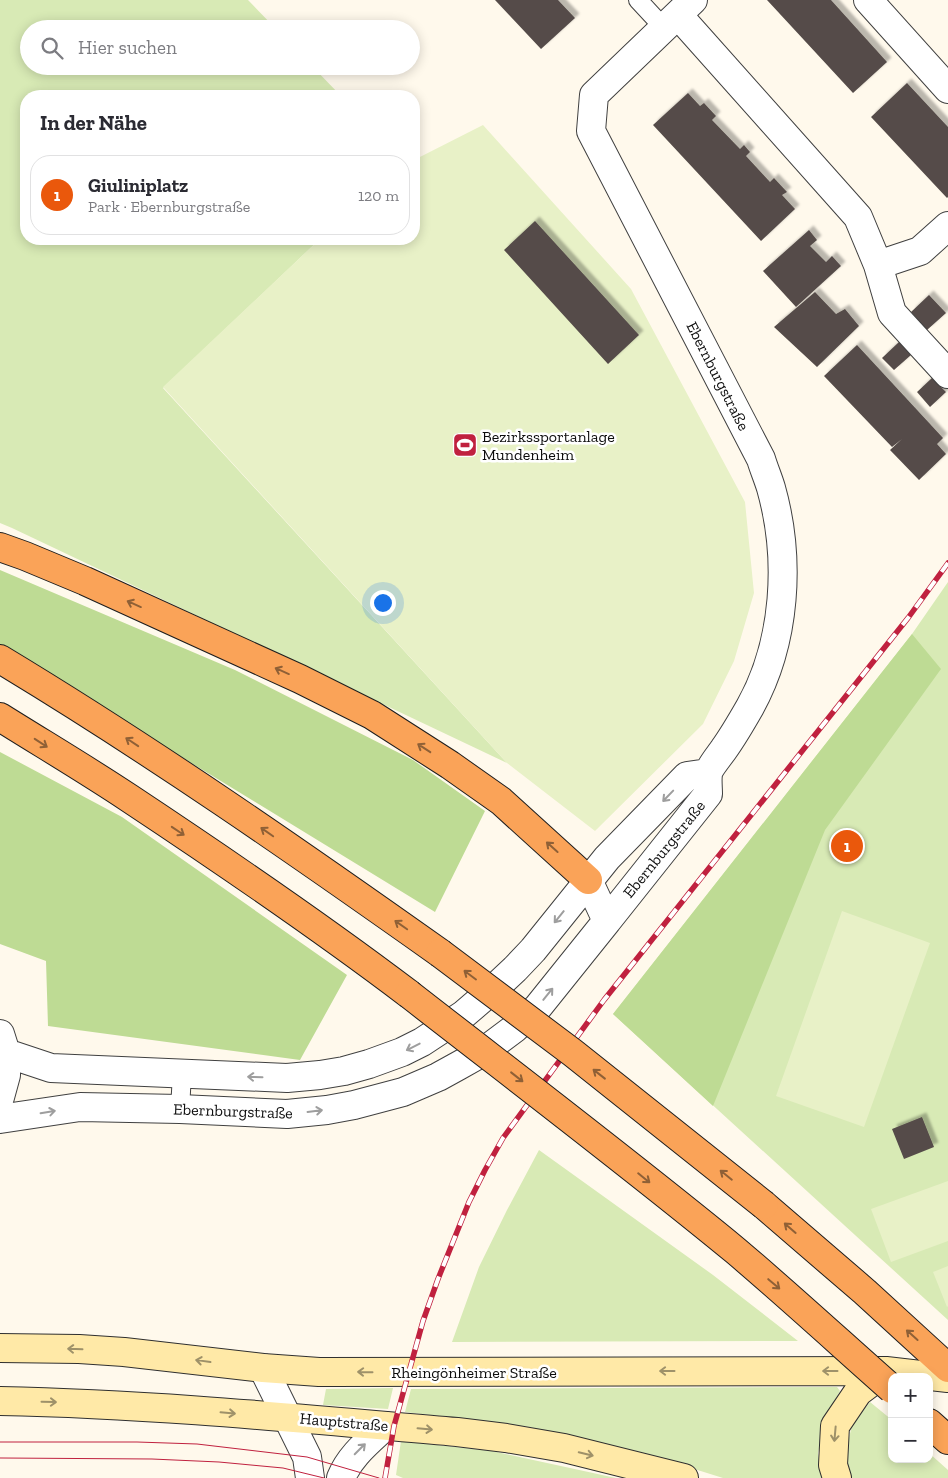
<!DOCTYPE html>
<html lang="de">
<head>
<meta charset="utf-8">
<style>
  :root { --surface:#fff; --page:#f7f7f7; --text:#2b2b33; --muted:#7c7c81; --line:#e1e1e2; --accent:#ea580c }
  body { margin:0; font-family:"Zilla Slab",serif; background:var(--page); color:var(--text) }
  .controls { position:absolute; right:15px; bottom:15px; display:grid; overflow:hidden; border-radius:10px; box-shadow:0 2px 12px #0003 }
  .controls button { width:45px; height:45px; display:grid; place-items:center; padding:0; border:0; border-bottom:1px solid var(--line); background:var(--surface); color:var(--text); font:25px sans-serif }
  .you { position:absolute; left:382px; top:602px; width:18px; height:18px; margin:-12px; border:4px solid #fff; border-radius:50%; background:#1a73e8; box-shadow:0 0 0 8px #1a73e833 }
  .badge { display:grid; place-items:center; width:32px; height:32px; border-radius:50%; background:var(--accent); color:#fff; font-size:16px; font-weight:700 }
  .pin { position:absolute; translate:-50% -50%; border:2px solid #fff; box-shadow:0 1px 5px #0006 }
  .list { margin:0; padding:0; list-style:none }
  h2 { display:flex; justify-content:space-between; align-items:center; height:65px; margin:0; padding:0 20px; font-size:21px }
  h2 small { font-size:16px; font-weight:400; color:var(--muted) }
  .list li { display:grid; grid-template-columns:32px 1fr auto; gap:15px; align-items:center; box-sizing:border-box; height:80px; margin:0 10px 10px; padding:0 10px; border:1px solid var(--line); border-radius:20px }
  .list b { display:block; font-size:19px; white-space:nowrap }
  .list p { margin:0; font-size:16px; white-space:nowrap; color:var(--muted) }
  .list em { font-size:16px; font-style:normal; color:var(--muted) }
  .icon { flex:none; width:28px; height:28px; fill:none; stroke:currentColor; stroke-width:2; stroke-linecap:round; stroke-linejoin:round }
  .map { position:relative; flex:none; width:948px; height:1478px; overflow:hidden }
  .search { position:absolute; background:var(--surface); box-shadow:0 2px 12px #0003; left:20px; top:20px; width:400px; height:55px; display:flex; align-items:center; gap:12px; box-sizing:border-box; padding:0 18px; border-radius:28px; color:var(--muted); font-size:19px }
  .panel { position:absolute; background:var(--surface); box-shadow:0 2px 12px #0003; left:20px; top:90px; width:400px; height:155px; border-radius:20px }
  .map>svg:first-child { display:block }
</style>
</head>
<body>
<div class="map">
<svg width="948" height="1478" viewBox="0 0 948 1478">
  <defs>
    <filter id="shadow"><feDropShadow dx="4.5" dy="-4.5" stdDeviation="1" flood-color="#0004"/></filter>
  </defs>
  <rect width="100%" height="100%" fill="#fff9ec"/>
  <path fill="#d8eab5" d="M0 0H248L276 29H29V66H312L341 96H26V239H320L163 388 507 763 12 528 0 523Z
    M948 582V1320L613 1014 912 634Z
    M539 1150 713 1275 798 1341 452 1342 479 1267 507 1210Z
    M837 1387 840 1391 828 1412 818 1453 822 1478H723L640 1452 529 1427 405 1412 411 1389Z
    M393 1388 388 1409 323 1405 326 1389Z
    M870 1402 892 1420V1459H929V1453L948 1470V1478H850L845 1456 852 1425Z
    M401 1441 492 1451 616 1478H403L396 1475Z"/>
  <path fill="#bedb94" d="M0 570 235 670 413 760 485 811 435 912 0 646Z
    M912 634 941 669 825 830 713 1106 613 1014Z
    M0 752 122 817 347 975 300 1060 48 1026 46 961 0 944Z"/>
  <path fill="#e8f1c7" d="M483 125 631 289 745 502 754 593 734 661 703 724 595 831 507 763 163 387 320 239H414V160Z
    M842 911 930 943 864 1127 776 1096Z
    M948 1181V1241L891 1262 871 1209Z
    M948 1266V1306L947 1307 933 1272Z"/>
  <path fill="#554c49" filter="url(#shadow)" d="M495 0H558L575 18 541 49Z
    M767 0H831L887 62 853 93Z
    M907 83 948 127V197L947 198 871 117Z
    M688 93 700 106 704 103 716 116 712 120 740 149 744 145 750 152 746 156 770 182 774 178 787 192 782 195 795 209 761 241 653 125Z
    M535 221 639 335 608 364 504 250Z
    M809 230 817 240 810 246 826 262 832 256 841 266 796 307 763 271Z
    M815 292 836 314 845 309 859 326 817 367 774 327Z
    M929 295 946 313 927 330 911 312Z
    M899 342 911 355 894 370 882 358Z
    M857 345 943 438 937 444 946 454 919 480 890 450 902 439 892 447 824 376Z
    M932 378 946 392 930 407 917 392Z
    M922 1117 934 1147 904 1159 892 1129Z"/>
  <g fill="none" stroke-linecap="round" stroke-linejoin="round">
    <defs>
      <path id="service" d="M638 0 664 28
        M180 1109 182 1074"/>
      <path id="minor" d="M868 0 948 89
        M678 15 858 217 878 265 892 313 948 374
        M878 265 920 251 948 226
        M607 921 708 794C708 788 707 780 708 774 709 768 720 755 724 749 734 735 742 721 750 707 786 642 791 559 771 488 768 478 764 469 761 459L591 131 594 95 693 0
        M0 1034 6 1053V1075L0 1097
        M6 1053 51 1068 287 1078 320 1075 344 1071 369 1064 402 1052 422 1042 463 1015 499 984 515 969 533 950 607 858 687 776 708 773
        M0 1119 80 1107 180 1109 287 1114 327 1110 354 1105 403 1092 438 1077 458 1066 483 1052 515 1028 538 1007 607 921 588 880
        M263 1368 307 1457 310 1478
        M341 1478C350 1456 368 1442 385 1426"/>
      <path id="secondary" d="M0 1348 79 1349 124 1352 263 1368 319 1372 886 1371 948 1378
        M0 1401C153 1404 305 1419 457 1432L506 1438 564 1448 684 1478
        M837 1478 833 1465 835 1426 858 1392 886 1371"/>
      <path id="trunk" d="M0 547 25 556 85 581 300 679 372 715 450 765 501 801 588 880
        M0 659C151 750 296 851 440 953
        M0 717C43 744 87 770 129 798 224 861 318 925 409 994
        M764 1205 865 1292 948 1368
        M929 1423 948 1440"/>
    </defs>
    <use href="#service" stroke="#404040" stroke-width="20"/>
    <use href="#minor" stroke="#404040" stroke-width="30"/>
    <use href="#secondary" stroke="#2f2f2f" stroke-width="30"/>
    <use href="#trunk" stroke="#1e1e1e" stroke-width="30"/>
    <use href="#service" stroke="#fff" stroke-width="18"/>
    <use href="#minor" stroke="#fff" stroke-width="28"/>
    <use href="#secondary" stroke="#ffe9a7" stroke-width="28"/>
    <use href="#trunk" stroke="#faa358" stroke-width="28"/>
    <path stroke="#c0213f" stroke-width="1" d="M0 1442H137L197 1444 307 1457 379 1478
      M0 1458 152 1459 219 1462 283 1468 324 1478"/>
    <defs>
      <path id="rail" d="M385 1478 394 1426 423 1321 438 1279 469 1202 485 1170 503 1138 604 1000 908 618 948 563"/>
    </defs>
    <use href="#rail" stroke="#c0213f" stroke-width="5.5"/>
    <use href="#rail" stroke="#fff" stroke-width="4" stroke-dasharray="11" stroke-linecap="butt"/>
    <defs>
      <path id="trunk-bridge" d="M440 953 573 1053 764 1205
        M409 994C518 1079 629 1163 736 1251 789 1296 840 1343 892 1389"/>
    </defs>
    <use href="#trunk-bridge" stroke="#1e1e1e" stroke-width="30" stroke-linecap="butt"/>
    <use href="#trunk-bridge" stroke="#faa358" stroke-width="28"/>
  </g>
  <defs><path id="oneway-shaft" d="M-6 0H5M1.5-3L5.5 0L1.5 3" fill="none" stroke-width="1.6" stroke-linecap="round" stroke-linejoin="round" transform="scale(1.25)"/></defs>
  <g stroke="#8f6036">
    <use href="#oneway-shaft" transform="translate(134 604) rotate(-156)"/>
    <use href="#oneway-shaft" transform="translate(282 671) rotate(-156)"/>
    <use href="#oneway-shaft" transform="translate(132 742) rotate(-146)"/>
    <use href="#oneway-shaft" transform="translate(41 743) rotate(33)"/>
    <use href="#oneway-shaft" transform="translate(424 748) rotate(-147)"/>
    <use href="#oneway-shaft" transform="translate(178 831) rotate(34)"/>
    <use href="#oneway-shaft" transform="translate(267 832) rotate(-145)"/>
    <use href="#oneway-shaft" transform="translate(552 847) rotate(-138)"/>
    <use href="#oneway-shaft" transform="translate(401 925) rotate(-145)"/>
    <use href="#oneway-shaft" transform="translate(470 975) rotate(-143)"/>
    <use href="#oneway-shaft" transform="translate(599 1074) rotate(-142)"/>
    <use href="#oneway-shaft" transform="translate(517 1077) rotate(38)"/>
    <use href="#oneway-shaft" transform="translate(726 1175) rotate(-141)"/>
    <use href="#oneway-shaft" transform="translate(644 1178) rotate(39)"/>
    <use href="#oneway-shaft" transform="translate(790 1228) rotate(-139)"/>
    <use href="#oneway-shaft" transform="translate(774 1284) rotate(40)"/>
    <use href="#oneway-shaft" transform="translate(912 1335) rotate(-138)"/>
  </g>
  <g stroke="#9e9e9e">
    <use href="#oneway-shaft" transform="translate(668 796) rotate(134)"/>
    <use href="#oneway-shaft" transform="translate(559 917) rotate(129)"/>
    <use href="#oneway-shaft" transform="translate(548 994) rotate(-51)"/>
    <use href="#oneway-shaft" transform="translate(413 1047) rotate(153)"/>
    <use href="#oneway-shaft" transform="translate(255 1077) rotate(-178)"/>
    <use href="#oneway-shaft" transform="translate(315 1111) rotate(-7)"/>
    <use href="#oneway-shaft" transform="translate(48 1112) rotate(-9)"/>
    <use href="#oneway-shaft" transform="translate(360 1449) rotate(-45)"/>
  </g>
  <g stroke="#9e9169">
    <use href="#oneway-shaft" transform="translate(75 1349) rotate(-178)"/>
    <use href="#oneway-shaft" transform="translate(203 1361) rotate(-172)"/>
    <use href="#oneway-shaft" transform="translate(667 1371) rotate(180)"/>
    <use href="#oneway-shaft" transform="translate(830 1371) rotate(180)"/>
    <use href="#oneway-shaft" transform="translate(365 1372) rotate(-179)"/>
    <use href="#oneway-shaft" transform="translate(49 1402) rotate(1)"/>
    <use href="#oneway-shaft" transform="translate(228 1413) rotate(5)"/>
    <use href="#oneway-shaft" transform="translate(425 1429) rotate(5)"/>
    <use href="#oneway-shaft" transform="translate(835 1434) rotate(95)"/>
    <use href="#oneway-shaft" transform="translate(586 1454) rotate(14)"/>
  </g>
  <defs>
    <symbol id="stadium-square" viewBox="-11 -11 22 22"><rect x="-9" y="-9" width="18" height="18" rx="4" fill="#c0213f" stroke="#fff"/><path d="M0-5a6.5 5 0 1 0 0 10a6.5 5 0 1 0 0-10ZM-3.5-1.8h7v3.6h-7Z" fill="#fff"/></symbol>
  </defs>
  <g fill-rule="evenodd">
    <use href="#stadium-square" x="451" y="431" width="28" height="28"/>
  </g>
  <g text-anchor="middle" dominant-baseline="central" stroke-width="5" stroke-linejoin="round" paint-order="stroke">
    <g font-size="16" fill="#0d0d0d" stroke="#fff">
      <text transform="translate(718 376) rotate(63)">Ebernburgstraße</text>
      <text transform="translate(664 849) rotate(-51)">Ebernburgstraße</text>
      <text transform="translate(233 1111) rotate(2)">Ebernburgstraße</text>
      <text x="474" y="1372">Rheingönheimer Straße</text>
      <text transform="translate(344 1422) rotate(5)">Hauptstraße</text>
    </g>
    <g font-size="16" fill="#0d0d0d" stroke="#fff" text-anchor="start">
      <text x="482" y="436">Bezirkssportanlage<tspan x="482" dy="18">Mundenheim</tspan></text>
    </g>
  </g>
</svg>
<div class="controls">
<button>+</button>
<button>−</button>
</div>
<div class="you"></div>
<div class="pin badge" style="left:847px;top:846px">1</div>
<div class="search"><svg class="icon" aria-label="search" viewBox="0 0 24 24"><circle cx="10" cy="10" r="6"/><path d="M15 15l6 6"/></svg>Hier suchen</div>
<section class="panel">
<h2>In der Nähe<small></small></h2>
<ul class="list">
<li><span class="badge">1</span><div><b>Giuliniplatz</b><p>Park · Ebernburgstraße</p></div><em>120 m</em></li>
</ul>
</section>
</div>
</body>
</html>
